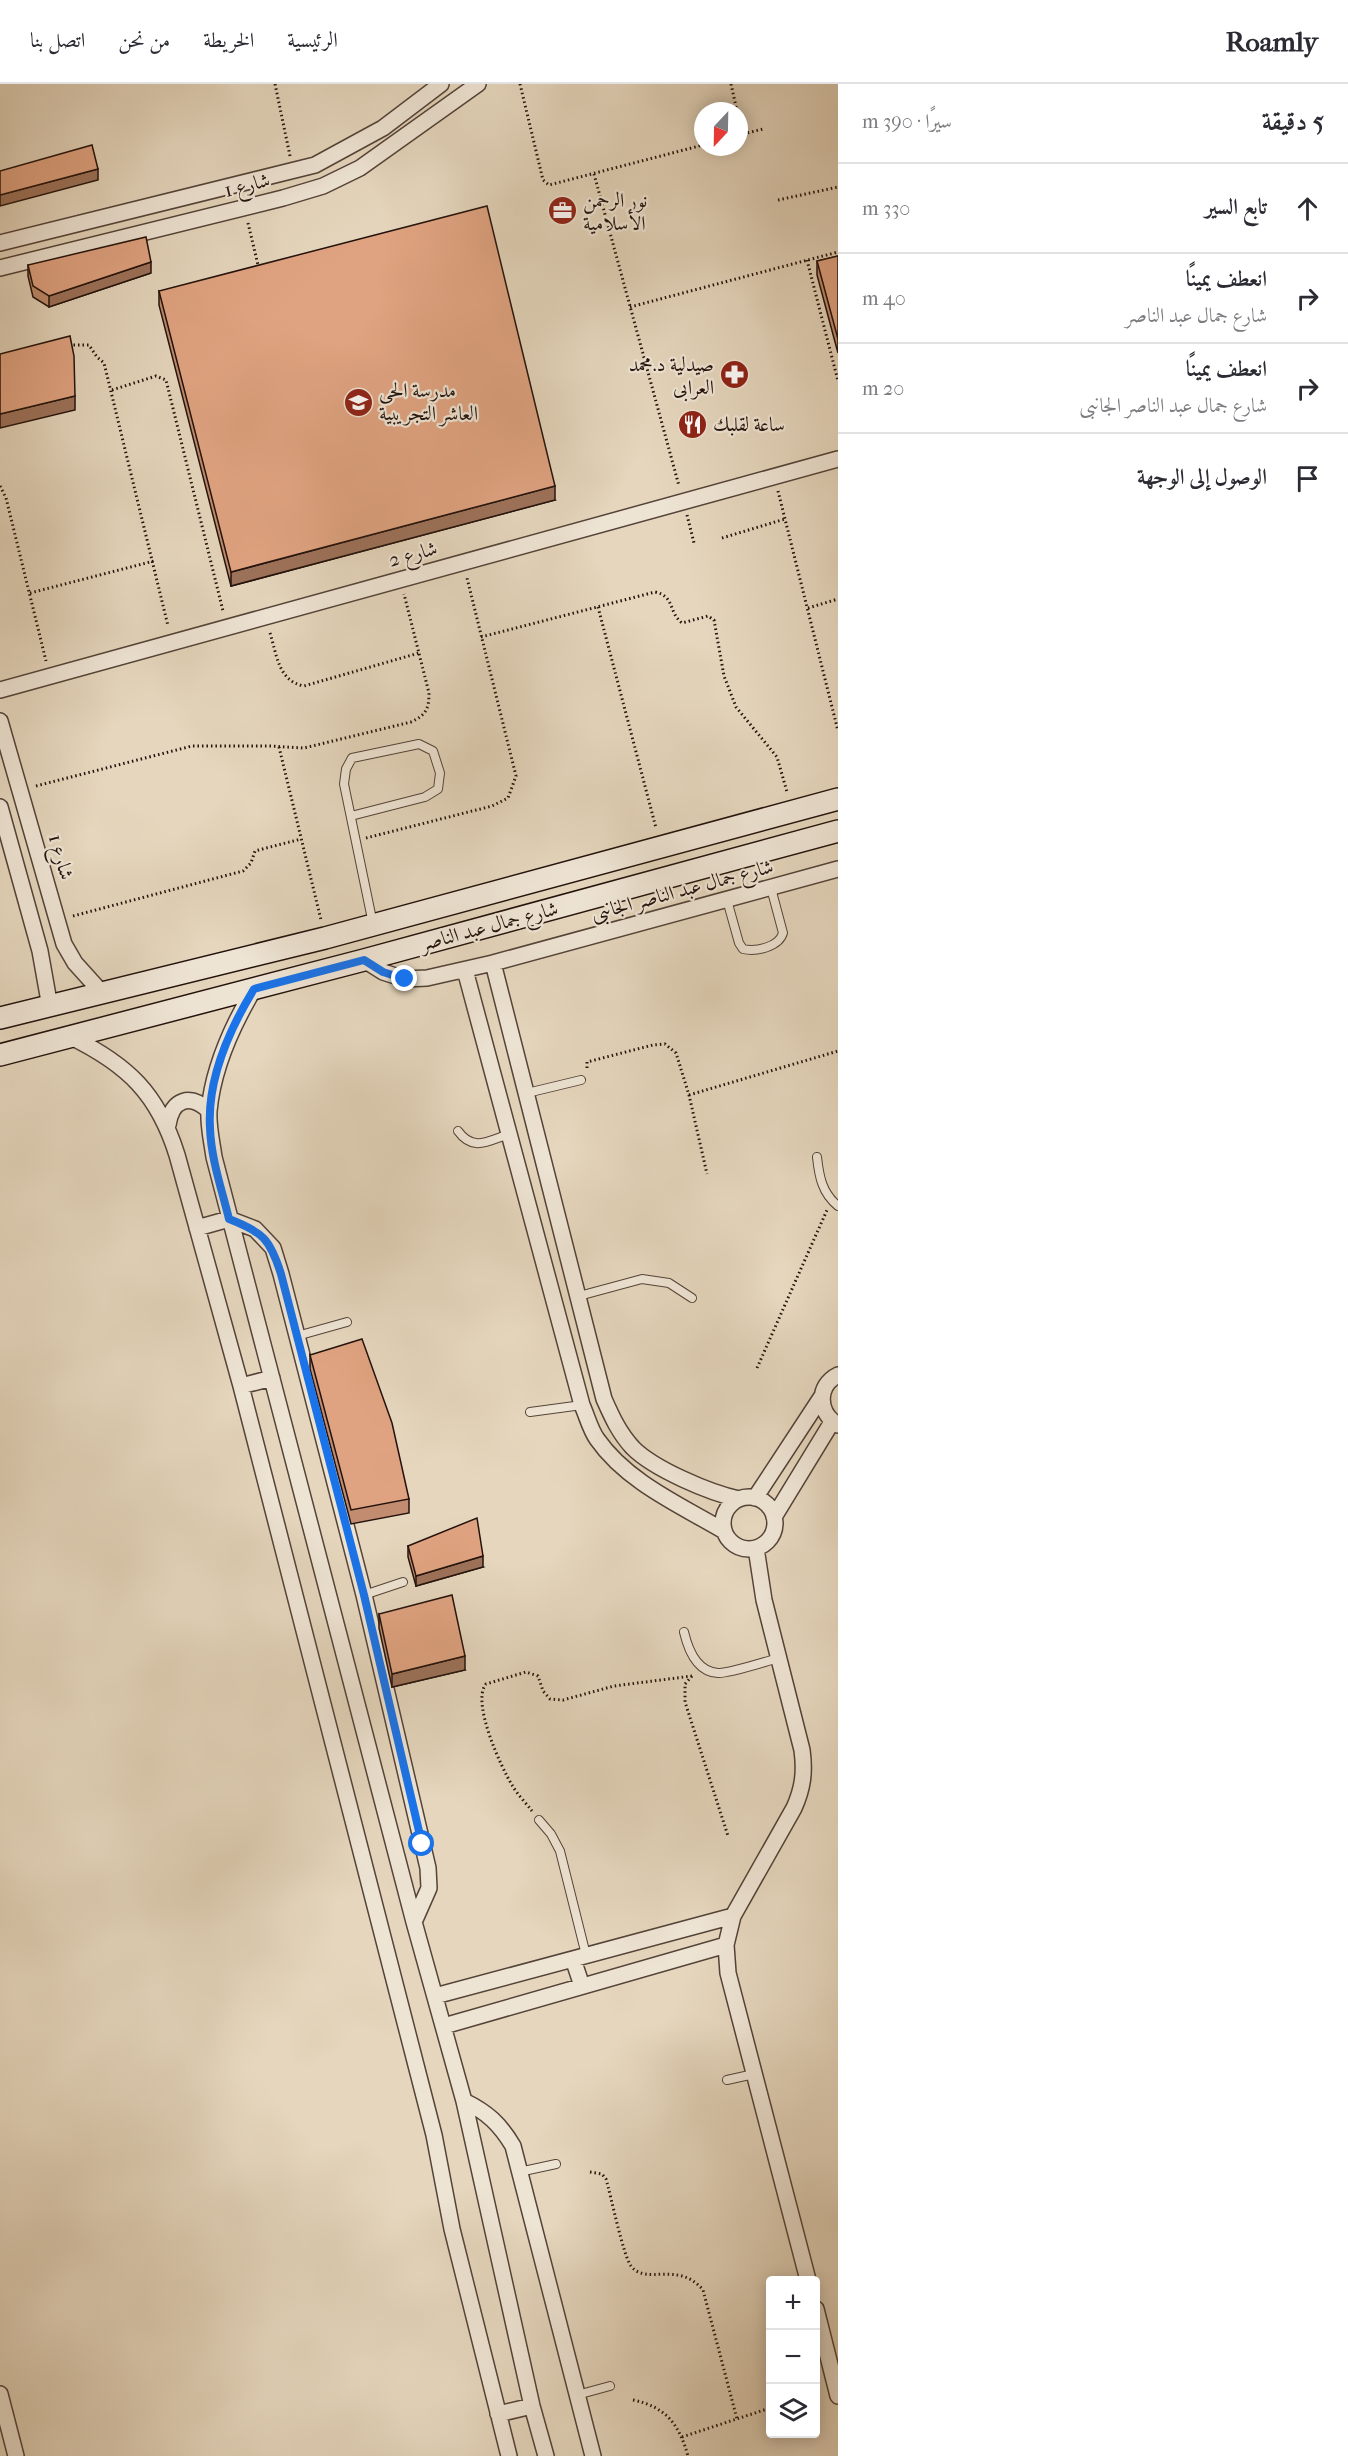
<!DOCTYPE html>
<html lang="ar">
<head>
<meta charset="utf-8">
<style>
  :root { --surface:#fff; --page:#f7f7f7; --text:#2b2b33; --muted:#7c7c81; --line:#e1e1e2 }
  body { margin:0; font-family:"IM FELL French Canon",Amiri,serif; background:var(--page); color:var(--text); direction:rtl }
  .controls { position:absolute; right:18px; bottom:18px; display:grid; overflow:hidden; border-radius:6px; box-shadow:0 3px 15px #0003 }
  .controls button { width:54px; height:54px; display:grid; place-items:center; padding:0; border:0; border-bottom:2px solid var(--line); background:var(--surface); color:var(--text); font:30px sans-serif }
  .compass { position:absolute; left:694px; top:18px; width:54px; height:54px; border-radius:50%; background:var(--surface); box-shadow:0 3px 15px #0003; rotate:202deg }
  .stop { position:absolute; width:18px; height:18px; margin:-14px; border:4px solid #1a73e8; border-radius:50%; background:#fff }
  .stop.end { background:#1a73e8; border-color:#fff; box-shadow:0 2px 6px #0008 }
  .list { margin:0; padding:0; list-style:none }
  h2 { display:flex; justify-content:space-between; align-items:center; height:78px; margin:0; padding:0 24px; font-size:26px }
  h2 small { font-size:20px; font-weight:400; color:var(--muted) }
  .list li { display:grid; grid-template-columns:39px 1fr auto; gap:18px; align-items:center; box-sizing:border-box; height:90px; padding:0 24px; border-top:2px solid var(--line) }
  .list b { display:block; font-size:22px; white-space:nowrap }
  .list p { margin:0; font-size:20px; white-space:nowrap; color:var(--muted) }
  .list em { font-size:20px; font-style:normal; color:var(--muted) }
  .icon { flex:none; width:33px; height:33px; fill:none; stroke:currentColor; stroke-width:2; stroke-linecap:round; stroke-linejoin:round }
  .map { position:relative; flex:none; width:838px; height:2372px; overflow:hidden; direction:ltr }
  header { display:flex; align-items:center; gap:36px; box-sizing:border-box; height:84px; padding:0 30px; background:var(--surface); border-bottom:2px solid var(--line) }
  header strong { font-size:28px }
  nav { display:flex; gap:33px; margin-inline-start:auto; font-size:21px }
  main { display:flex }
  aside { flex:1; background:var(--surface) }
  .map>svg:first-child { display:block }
</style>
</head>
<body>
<header>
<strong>Roamly</strong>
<nav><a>الرئيسية</a><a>الخريطة</a><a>من نحن</a><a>اتصل بنا</a></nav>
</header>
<main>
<aside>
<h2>5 دقيقة<small>سيرًا · 390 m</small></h2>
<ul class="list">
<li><svg class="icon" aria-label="ahead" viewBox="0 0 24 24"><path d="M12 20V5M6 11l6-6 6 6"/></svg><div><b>تابع السير</b></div><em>330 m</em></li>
<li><svg class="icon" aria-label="right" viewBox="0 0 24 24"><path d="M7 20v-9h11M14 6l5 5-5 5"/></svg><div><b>انعطف يمينًا</b><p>شارع جمال عبد الناصر</p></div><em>40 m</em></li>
<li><svg class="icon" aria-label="right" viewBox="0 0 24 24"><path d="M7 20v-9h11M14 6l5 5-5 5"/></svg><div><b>انعطف يمينًا</b><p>شارع جمال عبد الناصر الجانبى</p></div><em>20 m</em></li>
<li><svg class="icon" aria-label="arrive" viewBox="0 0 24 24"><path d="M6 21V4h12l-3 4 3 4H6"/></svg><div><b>الوصول إلى الوجهة</b></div></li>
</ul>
</aside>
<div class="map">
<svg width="838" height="2372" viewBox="0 0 838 2372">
  <rect width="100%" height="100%" fill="#e5d6bd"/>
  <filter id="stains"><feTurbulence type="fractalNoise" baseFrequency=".00333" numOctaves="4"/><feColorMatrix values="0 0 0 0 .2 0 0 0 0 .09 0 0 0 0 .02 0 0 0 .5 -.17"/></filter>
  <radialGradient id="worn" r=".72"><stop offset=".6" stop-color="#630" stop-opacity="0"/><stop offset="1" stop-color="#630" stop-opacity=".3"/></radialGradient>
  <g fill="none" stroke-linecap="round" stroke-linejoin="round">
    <defs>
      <path id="lane" d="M351 732 425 713 438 705 440 689 433 667 419 660 352 674 346 685 344 700 373 840
        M727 816 739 859 743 865C756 868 779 863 783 849L771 804
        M527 1009 581 996
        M458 1047C473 1068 488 1057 509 1050
        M817 1073C819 1092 822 1109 838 1122
        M579 1212 642 1195 669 1199 692 1214
        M297 1252 347 1238
        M530 1328 582 1321
        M364 1511 403 1498
        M684 1548C688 1565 697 1588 718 1589 728 1590 767 1577 779 1574
        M539 1736 551 1750 560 1767 586 1871
        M727 1996 754 1990
        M519 2088 556 2080
        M577 2311 610 2302"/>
      <path id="street" d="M0 159 315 81 383 44 441 0
        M0 184 283 114 323 102 360 84 478 0
        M0 606 838 375
        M0 637 64 860 75 879 103 910
        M0 723 40 867 50 923
        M364 876 383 888 405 895 427 894 493 879 838 785
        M493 879 604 1315C612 1333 619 1349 633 1364 654 1385 710 1409 739 1415
        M465 886 582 1321C587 1332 590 1345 597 1355 627 1398 680 1421 724 1447
        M254 905C232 942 213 983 209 1027 208 1042 212 1058 214 1073L414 1838 464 2017 532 2322 546 2372
        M71 953C128 981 158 1010 177 1071L241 1302 434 2051 452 2145 509 2372
        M168 1041C172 1015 190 1009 209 1027
        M197 1144 229 1135 255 1145 273 1164 281 1190 364 1511 428 1784 429 1804 414 1838
        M838 1291C816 1302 818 1329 838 1341
        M241 1302 272 1294
        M723 1439a26 26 0 1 1 52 0a26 26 0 1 1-52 0Z
        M755 1414 822 1312
        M774 1433 832 1338
        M756 1464 764 1516 802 1666C805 1688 803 1704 794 1724L733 1832 726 1861 728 1889 808 2196
        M573 1875 582 1902
        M435 1912 733 1832
        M444 1942 726 1861
        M464 2017C487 2028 500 2040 513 2062L593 2372
        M816 2225 838 2312
        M0 2310 16 2372
        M498 2330 532 2322"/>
      <path id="secondary" d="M0 934 325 854 838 715
        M0 971 364 876 838 747"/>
    </defs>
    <use href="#lane" stroke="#544338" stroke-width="10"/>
    <use href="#street" stroke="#544338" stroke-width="18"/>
    <use href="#secondary" stroke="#23120c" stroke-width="24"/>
    <path stroke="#23120c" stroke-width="3" stroke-dasharray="1.5 3" stroke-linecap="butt" d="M275 0 290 72
      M520 0 543 96 549 101 703 61
      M731 0 737 27
      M739 34 743 50
      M739 51 763 45
      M594 90 679 402
      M778 116 838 103
      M248 139 258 181
      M807 176 838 297
      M630 223 838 168
      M69 261H89L97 273 104 279 168 542
      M112 306 156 292 166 296 223 527
      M0 402 6 414 46 577
      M778 407 838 647
      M687 431 694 459
      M722 454 785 435
      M30 509 154 477
      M598 523 656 744
      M808 524 838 515
      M270 549C277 571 278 597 304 602L419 569
      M481 553 655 508C675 512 668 528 682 539L708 532 714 536 724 592 736 623 777 673 787 708
      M279 663 321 836
      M36 702 192 662H269L304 664 411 638C426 631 429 625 429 609L404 510
      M366 754 492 722 508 714 516 692 467 494
      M73 832 243 787 251 779 255 767 301 755
      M587 984V978L653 961 665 960 676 969 689 1011 707 1090
      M689 1011 838 967
      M757 1284 827 1126
      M692 1592 685 1600V1618L728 1752
      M532 1727C526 1719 517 1710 512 1701 501 1683 471 1618 486 1600L526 1588 538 1592 543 1607 550 1615 563 1616 614 1602 692 1592
      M590 2088 602 2090 606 2095C611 2112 623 2171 631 2182 646 2202 678 2176 703 2206L737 2335
      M633 2316C666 2323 679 2340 688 2372
      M682 2353 770 2324"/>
    <use href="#lane" stroke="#eee4d4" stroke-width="8"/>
    <use href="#street" stroke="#eee4d4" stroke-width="15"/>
    <use href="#secondary" stroke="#eee4d4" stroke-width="21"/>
  </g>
  <path fill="#c18c6f" stroke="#23120c" stroke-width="1.5" d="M838 172V269L817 191V177Z
    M28 181 151 189 49 223 33 213 28 192Z
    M159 207 555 416 231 502 159 221Z
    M310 1271 409 1415V1429L351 1440 310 1285Z
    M408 1462 483 1483 416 1502 408 1473Z
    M379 1530 465 1586 392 1603 379 1544Z"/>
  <path fill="#9d725a" stroke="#23120c" stroke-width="1.5" d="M98 85V96L0 122V111Z
    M151 178V189L49 223V212Z
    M75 312V326L0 344V330Z
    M555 402V416L231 502V488Z
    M483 1472V1483L416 1502V1492Z
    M465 1572V1586L392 1603V1590Z"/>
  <path fill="#e0a381" stroke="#23120c" stroke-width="1.5" d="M92 61 98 85 0 111V87Z
    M487 122 555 402 231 488 159 207Z
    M146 153 151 178 49 212 33 202 28 181Z
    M838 172V255L817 177Z
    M70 252 74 272 75 312 0 330V270Z
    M362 1255 392 1339 409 1415 351 1426 310 1271Z
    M477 1434 483 1472 416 1492 408 1462Z
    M452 1511 465 1572 392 1590 379 1530Z"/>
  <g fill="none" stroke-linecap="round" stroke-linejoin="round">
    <path stroke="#1a73e8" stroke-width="8" d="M405 895 383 888 364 876 254 905C229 946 207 995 210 1044 211 1075 222 1106 229 1135 263 1148 270 1155 281 1190L364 1511 422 1760"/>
  </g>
  <defs>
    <symbol id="office-disc" viewBox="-11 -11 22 22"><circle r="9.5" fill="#8f2418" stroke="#eee4d4"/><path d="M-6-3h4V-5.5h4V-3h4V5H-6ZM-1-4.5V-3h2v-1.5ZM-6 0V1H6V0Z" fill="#fff"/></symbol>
    <symbol id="pharmacy-disc" viewBox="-11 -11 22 22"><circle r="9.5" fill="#8f2418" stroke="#eee4d4"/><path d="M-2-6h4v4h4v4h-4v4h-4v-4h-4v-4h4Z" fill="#fff"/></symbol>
    <symbol id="school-disc" viewBox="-11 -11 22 22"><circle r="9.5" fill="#8f2418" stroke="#eee4d4"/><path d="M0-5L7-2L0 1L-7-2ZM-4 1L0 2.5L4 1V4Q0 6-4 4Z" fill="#fff"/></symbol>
    <symbol id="restaurant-disc" viewBox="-11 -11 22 22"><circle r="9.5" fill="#8f2418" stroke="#eee4d4"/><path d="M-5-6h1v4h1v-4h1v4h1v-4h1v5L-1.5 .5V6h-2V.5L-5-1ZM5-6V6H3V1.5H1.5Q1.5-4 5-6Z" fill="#fff"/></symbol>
  </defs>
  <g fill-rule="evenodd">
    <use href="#office-disc" x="546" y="110" width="33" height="33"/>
    <use href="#pharmacy-disc" x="718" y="274" width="33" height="33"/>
    <use href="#school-disc" x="342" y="302" width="33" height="33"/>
    <use href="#restaurant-disc" x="676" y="324" width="33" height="33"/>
  </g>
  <g text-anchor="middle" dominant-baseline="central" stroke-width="4.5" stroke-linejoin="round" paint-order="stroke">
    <g font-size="20" fill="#23120c" stroke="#eee4d4">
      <text transform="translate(247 101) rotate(-14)">شارع 1</text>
      <text transform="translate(413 470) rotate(-15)">شارع 2</text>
      <text transform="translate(61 773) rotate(74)">شارع 1</text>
      <text transform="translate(682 806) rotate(-15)">شارع جمال عبد الناصر الجانبى</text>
      <text transform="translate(489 842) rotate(-15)">شارع جمال عبد الناصر</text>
    </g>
    <g font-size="20" fill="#23120c" stroke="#eee4d4" text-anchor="start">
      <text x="583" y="116">نور الرحمن<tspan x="583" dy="23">الأسلامية</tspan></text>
      <text x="714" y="280" text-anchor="end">صيدلية د.محمد<tspan x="714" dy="23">العرابى</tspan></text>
      <text x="379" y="306">مدرسة الحى<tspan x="379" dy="23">العاشر التجريبية</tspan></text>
      <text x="713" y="340">ساعة لقلبك</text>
    </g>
  </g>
  <rect width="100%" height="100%" filter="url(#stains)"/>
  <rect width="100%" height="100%" fill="url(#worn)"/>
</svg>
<div class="controls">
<button>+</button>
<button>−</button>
<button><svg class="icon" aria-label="layers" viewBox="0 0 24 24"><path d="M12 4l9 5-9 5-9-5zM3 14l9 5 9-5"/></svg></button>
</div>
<svg class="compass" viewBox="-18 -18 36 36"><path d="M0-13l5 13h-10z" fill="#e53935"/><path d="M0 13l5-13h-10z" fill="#7c7c81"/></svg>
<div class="stop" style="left:422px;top:1760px"></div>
<div class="stop end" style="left:405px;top:895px"></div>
</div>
</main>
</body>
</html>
